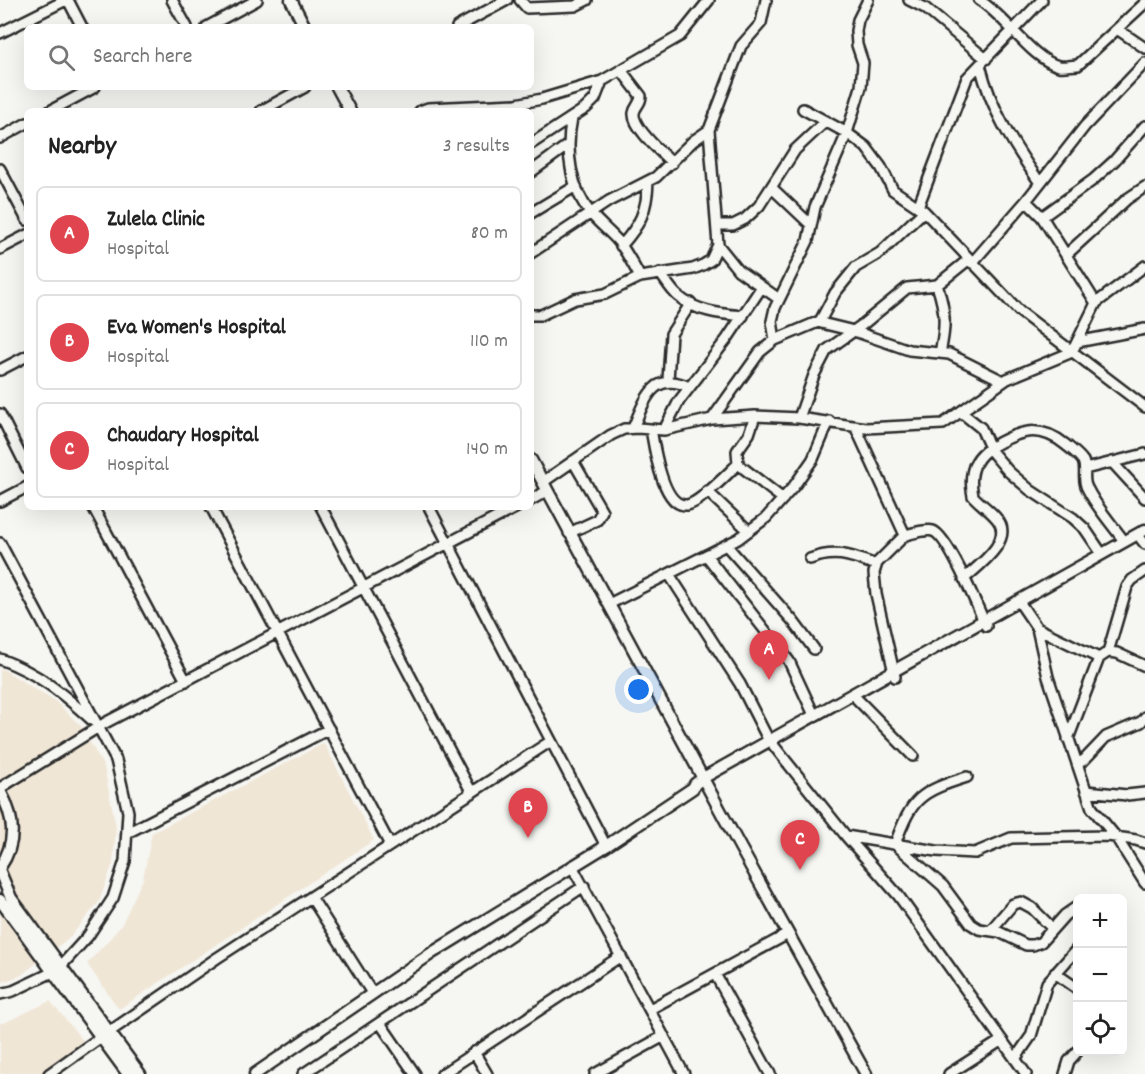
<!DOCTYPE html>
<html lang="en">
<head>
<meta charset="utf-8">
<style>
  :root { --surface:#fff; --page:#f6f6f6; --text:#222; --muted:#767676; --line:#e0e0e0; --accent:#1f6fb2 }
  body { margin:0; font-family:Dekko,sans-serif; background:var(--page); color:var(--text) }
  .controls { position:absolute; right:18px; bottom:18px; display:grid; overflow:hidden; border-radius:9px; box-shadow:0 6px 24px #0002 }
  .controls button { width:54px; height:54px; display:grid; place-items:center; padding:0; border:0; border-bottom:2px solid var(--line); background:var(--surface); color:var(--text); font:30px sans-serif }
  .you { position:absolute; left:639px; top:690px; width:21px; height:21px; margin:-15px; border:4px solid #fff; border-radius:50%; background:#1a73e8; box-shadow:0 0 0 9px #1a73e833 }
  .badge { display:grid; place-items:center; width:39px; height:39px; border-radius:50%; background:var(--accent); color:#fff; font-size:20px; font-weight:700 }
  .pin { position:absolute; translate:-50% -50px; filter:drop-shadow(0 2px 3px #0008) }
  .pin::after { content:''; position:absolute; top:32px; width:21px; height:18px; background:inherit; clip-path:polygon(0 0,100% 0,50% 100%) }
  .list { margin:0; padding:0; list-style:none }
  h2 { display:flex; justify-content:space-between; align-items:center; height:78px; margin:0; padding:0 24px; font-size:26px }
  h2 small { font-size:20px; font-weight:400; color:var(--muted) }
  .list li { display:grid; grid-template-columns:39px 1fr auto; gap:18px; align-items:center; box-sizing:border-box; height:96px; margin:0 12px 12px; padding:0 12px; border:2px solid var(--line); border-radius:9px }
  .list b { display:block; font-size:22px; white-space:nowrap }
  .list p { margin:0; font-size:20px; white-space:nowrap; color:var(--muted) }
  .list em { font-size:20px; font-style:normal; color:var(--muted) }
  .icon { flex:none; width:33px; height:33px; fill:none; stroke:currentColor; stroke-width:2; stroke-linecap:round; stroke-linejoin:round }
  .map { position:relative; flex:none; width:1145px; height:1074px; overflow:hidden }
  .search { position:absolute; background:var(--surface); box-shadow:0 6px 24px #0002; left:24px; top:24px; width:510px; height:66px; display:flex; align-items:center; gap:15px; box-sizing:border-box; padding:0 21px; border-radius:9px; color:var(--muted); font-size:22px }
  .panel { position:absolute; background:var(--surface); box-shadow:0 6px 24px #0002; left:24px; top:108px; width:510px; height:402px; border-radius:9px }
  .map>svg:first-child { display:block }
</style>
</head>
<body>
<div class="map">
<svg width="1145" height="1074" viewBox="0 0 1145 1074">
  <rect width="100%" height="100%" fill="#f6f6f2"/>
  <filter id="ink" filterUnits="userSpaceOnUse"><feTurbulence type="fractalNoise" baseFrequency=".0167" numOctaves="2"/><feDisplacementMap in="SourceGraphic" scale="12" xChannelSelector="R" yChannelSelector="G"/><feConvolveMatrix kernelMatrix="1 2 1 2 8 2 1 2 1" color-interpolation-filters="sRGB"/></filter>
  <g filter="url(#ink)">
    <path fill="#f0e6d6" d="M0 669 4 670 55 701 81 726 104 767 116 827 113 863 99 902 70 937 20 976 0 983Z
      M324 743 374 840 119 1009 87 964 121 926 143 879 152 833Z
      M50 1001 86 1044 44 1074H0V1023H4Z"/>
    <g fill="none" stroke-linecap="round" stroke-linejoin="round">
      <defs>
        <path id="minor" d="M68 0 82 27
          M172 0 187 27
          M520 0 527 8 575 6 587 0
          M909 0 925 8 986 59
          M979 0C1006 16 1031 59 1059 66 1065 67 1072 65 1078 65L1145 3
          M207 27 257 0
          M457 27 507 0
          M1117 29 1145 48
          M0 33 66 0
          M980 65C992 112 1013 144 1040 183
          M621 70 641 96C641 104 635 106 634 113 632 127 662 153 672 163
          M803 109 847 133 866 147 881 167 893 190 924 211 1019 311 1145 407
          M50 111 95 87
          M261 111 305 87
          M420 111 428 108 516 104 542 99 602 81 680 36 709 0
          M572 118C565 150 570 189 592 215 600 224 610 232 618 241 627 252 633 265 640 277
          M0 138 27 123
          M531 144 586 108 595 99 602 81
          M0 169 27 220
          M531 172 568 145
          M772 188 810 224
          M1026 201 1042 217 1096 303
          M918 207 967 78 1042 0
          M531 213 576 186
          M1042 217 1093 180 1114 161 1145 126
          M718 225H733L745 219 759 206 795 150 826 121
          M718 245 738 270 779 299
          M621 246C640 225 647 211 648 182
          M0 249 27 235
          M531 253 609 201 656 177 693 141 709 130
          M1066 255 1127 199 1145 187
          M972 263 1026 201 1085 126 1145 63
          M660 273C666 281 671 290 678 296 696 312 722 314 743 316
          M937 285C946 312 946 326 940 353
          M531 315H541L575 299 605 294 640 277 693 269 703 265 711 260 718 245 709 130 741 46 761 23 766 0
          M817 322 854 331 909 350 949 354 1003 381
          M775 340 772 321 775 308 808 241 815 207 847 133 861 87 863 63 857 45 856 31 858 20 868 0
          M1077 342 1145 329
          M0 370 27 356
          M668 380 671 334 691 303
          M961 412 981 428 992 452 1008 471 1030 490 1073 518 1085 529 1102 554
          M0 414 27 468
          M755 416 749 434 737 451 738 464 783 499
          M799 418 814 375 827 350 862 325 907 288 937 285 968 260
          M712 419 755 416 799 418 866 428 943 424 1007 379 1072 352 1096 303 1145 266
          M855 426 905 535C914 533 926 529 933 531 948 536 979 610 986 626
          M633 428C645 400 653 370 689 387
          M651 429C654 445 662 508 687 505 700 503 727 474 738 464
          M664 430 679 401 727 339 761 288
          M1112 462 1145 498
          M1085 469 1145 454
          M543 482 611 435 624 429 637 428 664 430 712 419 760 352 775 340 820 321 835 293 856 267 880 253 924 211
          M707 491 749 531
          M531 500 547 491
          M0 501 27 487
          M93 507 186 681
          M211 507 390 845
          M321 507 472 793
          M429 507 606 846
          M569 533 597 520 602 511 573 461
          M1141 539 1145 544
          M0 543 116 760 128 812 125 861 113 898 88 936 61 966
          M726 545 793 621 814 649
          M706 555 789 661 814 715
          M810 559C836 549 851 556 876 565
          M669 574 740 684 769 741
          M964 579C978 566 1015 540 997 519 990 510 980 504 973 496 969 477 972 459 990 448 1018 431 1039 423 1066 445 1072 450 1079 455 1083 461 1087 469 1082 480 1087 488 1096 507 1112 524 1124 541
          M609 604 738 539 766 518 794 486 813 459 829 421
          M1022 606 1037 628 1048 677 1092 808 1116 837 1145 883
          M1037 628 1099 658
          M1108 652 1127 587 1132 580 1145 571
          M0 659C40 674 62 693 93 721
          M895 677 876 594 874 573 877 563 905 535
          M857 699 913 756
          M1068 739 1099 658 1108 652 1117 653 1145 666
          M774 746 846 836 936 851 975 853 1011 838 1108 836 1136 840 1145 843
          M1077 764 1084 760 1106 737 1141 722 1145 717
          M967 777C919 792 912 798 895 844L943 886 971 924 979 929 999 932 1026 945H1033L1041 942 1065 915 1078 906
          M0 788 105 723 517 507
          M1086 791 1127 795 1145 793
          M127 833 329 729
          M846 836 898 895 1026 1074
          M572 866 684 1074
          M311 897 372 993
          M991 930 1013 904 1021 902 1032 908 1052 928
          M1055 973 1078 989
          M715 974 770 1074
          M0 994 13 991 53 972
          M650 1009 788 934
          M380 1023 415 1074
          M109 1032 217 958 551 741
          M474 1052 487 1074
          M1015 1059 1031 1036 1047 983 1078 948
          M49 1074 101 1037
          M303 1074 584 886
          M442 1074 621 956
          M595 1074 664 1036
          M949 1074 1002 1040
          M1065 1074 1069 1061 1078 1051"/>
        <path id="tertiary" d="M291 0 305 27
          M337 87 350 111
          M531 460 740 847 866 1074
          M0 791C14 816 18 841 0 867
          M0 872 11 898 140 1074
          M0 900 128 1074
          M255 1074 432 953 606 846 693 788 695 784 703 778 1145 530"/>
      </defs>
      <use href="#minor" stroke="#2b2b2b" stroke-width="14"/>
      <use href="#tertiary" stroke="#2b2b2b" stroke-width="15"/>
      <use href="#minor" stroke="#f6f6f2" stroke-width="9"/>
      <use href="#tertiary" stroke="#f6f6f2" stroke-width="10"/>
    </g>
  </g>
</svg>
<div class="controls">
<button>+</button>
<button>−</button>
<button><svg class="icon" aria-label="locate" viewBox="0 0 24 24"><circle cx="12" cy="12" r="6"/><path d="M12 2v4M12 18v4M2 12h4M18 12h4"/></svg></button>
</div>
<div class="you"></div>
<div class="pin badge" style="left:769px;top:680px;background:#e0444e">A</div>
<div class="pin badge" style="left:528px;top:838px;background:#e0444e">B</div>
<div class="pin badge" style="left:800px;top:870px;background:#e0444e">C</div>
<div class="search"><svg class="icon" aria-label="search" viewBox="0 0 24 24"><circle cx="10" cy="10" r="6"/><path d="M15 15l6 6"/></svg>Search here</div>
<section class="panel">
<h2>Nearby<small>3 results</small></h2>
<ul class="list">
<li><span class="badge" style="background:#e0444e">A</span><div><b>Zulela Clinic</b><p>Hospital</p></div><em>80 m</em></li>
<li><span class="badge" style="background:#e0444e">B</span><div><b>Eva Women's Hospital</b><p>Hospital</p></div><em>110 m</em></li>
<li><span class="badge" style="background:#e0444e">C</span><div><b>Chaudary Hospital</b><p>Hospital</p></div><em>140 m</em></li>
</ul>
</section>
</div>
</body>
</html>
